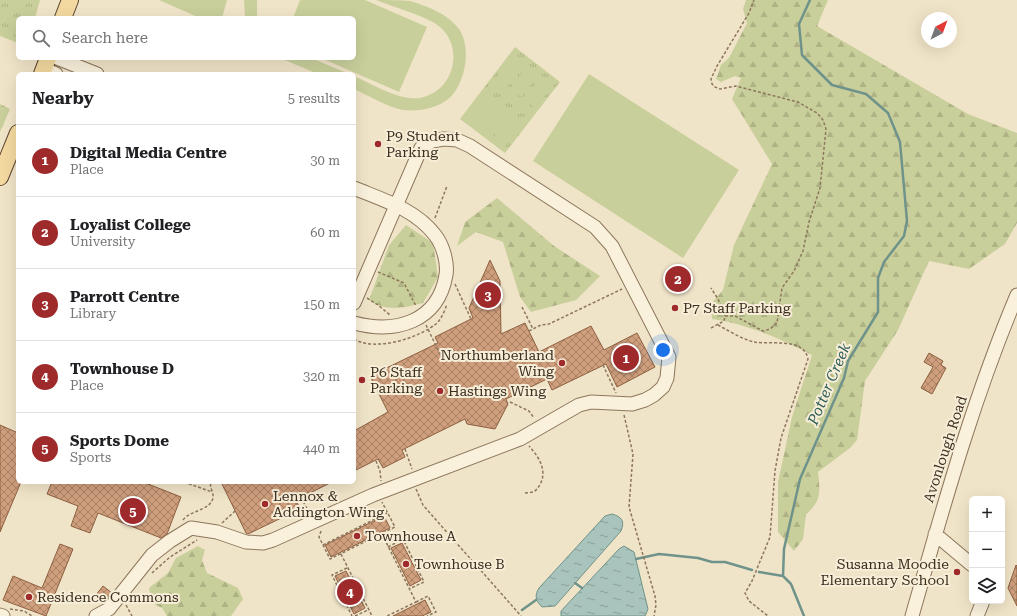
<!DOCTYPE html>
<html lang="en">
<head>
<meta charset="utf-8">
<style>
  :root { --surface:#fff; --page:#f6f6f6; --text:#202124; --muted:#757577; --line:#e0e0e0; --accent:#9e2a2b }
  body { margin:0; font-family:"Roboto Serif",serif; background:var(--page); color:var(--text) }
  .controls { position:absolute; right:12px; bottom:12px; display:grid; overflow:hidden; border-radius:6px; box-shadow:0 4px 16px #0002 }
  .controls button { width:36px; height:36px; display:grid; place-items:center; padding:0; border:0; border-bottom:1px solid var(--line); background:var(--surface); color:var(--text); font:20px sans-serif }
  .compass { position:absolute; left:921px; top:12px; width:36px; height:36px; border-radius:50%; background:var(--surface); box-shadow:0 4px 16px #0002; rotate:41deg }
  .you { position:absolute; left:663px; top:350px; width:14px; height:14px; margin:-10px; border:3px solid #fff; border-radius:50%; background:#1a73e8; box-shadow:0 0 0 6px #1a73e833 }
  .badge { display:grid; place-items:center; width:26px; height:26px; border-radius:50%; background:var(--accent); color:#fff; font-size:13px; font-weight:700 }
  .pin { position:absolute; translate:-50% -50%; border:2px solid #fff; box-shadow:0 1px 4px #0006 }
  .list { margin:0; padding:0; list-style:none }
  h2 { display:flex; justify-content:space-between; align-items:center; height:52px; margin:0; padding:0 16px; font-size:17px }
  h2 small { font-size:13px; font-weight:400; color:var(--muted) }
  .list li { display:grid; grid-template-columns:26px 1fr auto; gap:12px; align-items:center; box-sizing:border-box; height:72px; padding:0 16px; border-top:1px solid var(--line) }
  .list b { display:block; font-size:15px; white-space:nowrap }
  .list p { margin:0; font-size:13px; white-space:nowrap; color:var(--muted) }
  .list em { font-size:13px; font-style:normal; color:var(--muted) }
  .icon { flex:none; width:22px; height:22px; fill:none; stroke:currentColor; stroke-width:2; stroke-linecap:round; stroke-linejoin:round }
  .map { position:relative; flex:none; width:1017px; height:616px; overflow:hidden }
  .search { position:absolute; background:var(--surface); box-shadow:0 4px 16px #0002; left:16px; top:16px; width:340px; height:44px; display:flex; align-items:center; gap:10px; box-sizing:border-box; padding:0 14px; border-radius:6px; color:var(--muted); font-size:15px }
  .panel { position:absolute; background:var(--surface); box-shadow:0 4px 16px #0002; left:16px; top:72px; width:340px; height:412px; border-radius:6px }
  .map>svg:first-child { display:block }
</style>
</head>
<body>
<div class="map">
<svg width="1017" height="616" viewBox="0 0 1017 616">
  <defs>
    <pattern id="forest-firs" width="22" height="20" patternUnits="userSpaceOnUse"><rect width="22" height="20" fill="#c9cf9b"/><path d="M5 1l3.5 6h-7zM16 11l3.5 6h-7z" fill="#aeb285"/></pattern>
    <pattern id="park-tufts" width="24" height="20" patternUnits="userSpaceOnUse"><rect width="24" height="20" fill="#c9cf9b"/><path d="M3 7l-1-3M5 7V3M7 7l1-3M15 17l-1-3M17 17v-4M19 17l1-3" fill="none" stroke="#aeb285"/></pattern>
    <pattern id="water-ripples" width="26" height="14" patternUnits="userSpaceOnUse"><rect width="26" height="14" fill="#a9c4bc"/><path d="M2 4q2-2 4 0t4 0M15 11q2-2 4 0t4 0" fill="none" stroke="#8ba098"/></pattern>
    <pattern id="building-cross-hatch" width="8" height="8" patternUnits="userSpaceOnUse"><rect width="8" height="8" fill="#cf9f7d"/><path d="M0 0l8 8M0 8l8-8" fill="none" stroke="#a98266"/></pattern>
  </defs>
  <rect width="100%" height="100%" fill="#f0e4c8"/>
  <path fill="url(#forest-firs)" d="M746 0H828L817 26 968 114 1017 133V223L1005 244 969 269 929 261 898 330 865 381 857 440 850 448 818 472C820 491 822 501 806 514L803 539 794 551 778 532V482L792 417 812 355C781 339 747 324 712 319L711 304 723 290 734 245 772 164 732 99 741 78 735 76 721 82 716 79 721 65 729 58 747 23 743 9Z
    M0 104 10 109 0 132Z
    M497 198 554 246 600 276 576 300 531 312 520 297 503 242 476 232 457 246 465 222Z
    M406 225 433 243 438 277 423 303C404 308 385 312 369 300L389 245Z
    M198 546 205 550 202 560 207 573 238 588 243 599 231 616H167L162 608 152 603 149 588 168 573 176 558Z"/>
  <path fill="url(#park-tufts)" d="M0 0H40L35 18H18V43L0 36Z
    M515 47 560 82 505 153 460 119Z"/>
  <path fill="#c9cf9b" d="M159 0H227L222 18H200Z
    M244 0H257V18H245Z
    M300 0H365L427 27 399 92 321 58H354V18H293Z
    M376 0C387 0 400 0 410 1 427 6 448 14 459 29 471 47 466 76 454 93 444 107 421 112 404 110 392 109 367 95 354 89V76C372 84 400 101 420 98 455 92 466 44 436 24 422 15 393 7 376 0Z
    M514 54 525 63 507 87 496 78Z
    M280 58H311L349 74H318Z
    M528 65 539 74 521 97 510 89Z
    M589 74 739 170 683 258 533 161Z
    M542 76 553 85 535 108 524 99Z
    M484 92 496 101 477 124 466 115Z
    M498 103 510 112 491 135 480 126Z
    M512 114 524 123 505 146 494 137Z"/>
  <path fill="url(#water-ripples)" stroke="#6f938a" d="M612 514C622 517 625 521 621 531L555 606 542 607C536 601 534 596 539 588L605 516Z
    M624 546 634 552 648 609 645 616H561V611L619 549Z"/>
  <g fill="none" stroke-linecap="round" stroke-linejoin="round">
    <path stroke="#6f938a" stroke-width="2.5" d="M636 559 659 554 698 558 712 562H725L752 570
      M759 572 783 576
      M575 583 582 588
      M522 610 536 600
      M804 616 791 584 783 576 784 549 800 479 844 378 848 361 878 312V278L884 262 904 236 907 221 900 142 888 113 866 94 832 85 802 55 799 24 810 0"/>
  </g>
  <path fill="url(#building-cross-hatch)" stroke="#8d5f41" d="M490 260 500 281 501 334 525 323 539 352 591 326 604 350 637 333 655 367 617 387 606 364 552 390 547 379 506 399 508 404 495 429 467 424 465 419 402 450 405 457 383 468 378 459 354 471V431L388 412 370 376 438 343 435 337 473 318 469 308Z
    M929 353 943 361 941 365 946 368 932 394 921 388 933 367 924 362Z
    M0 425 18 433V482H21L0 532Z
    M52 482H143L181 497 167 534 161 538 98 513 90 533 71 526 78 506 47 494Z
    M221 482H332L296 500 300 509 248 534 246 533Z
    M384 516 390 528 331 557 325 545Z
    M402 543 421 580 410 586 391 548Z
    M60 544 73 549 46 616 3 600 13 576 42 588Z
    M1016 565 1017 566V606L1008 588Z
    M346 571 365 608 354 614 335 576Z
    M103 586 112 593 103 603 95 596Z
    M425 600 431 612 422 616H393Z"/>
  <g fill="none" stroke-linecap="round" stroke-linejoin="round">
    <defs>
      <path id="minor" d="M57 58 97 74
        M44 69 56 74
        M354 188C383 200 415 209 435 235 443 245 448 263 446 275 438 322 396 334 354 323
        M935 534 972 565
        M0 615 3 616
        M96 616 109 609 152 555 170 541 191 528 217 532 246 542 263 543 273 540 373 495 520 439 579 405 591 402 632 404 645 400 654 395 663 387 667 378 669 357 612 246 595 227 470 146 457 140 444 139 432 141 421 148 354 303
        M912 616C943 508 973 399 1017 295
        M977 616 983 601"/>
      <path id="major" d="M63 18 70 0
        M42 74 48 58
        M0 177 18 133"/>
    </defs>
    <use href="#minor" stroke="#8d765c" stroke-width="15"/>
    <use href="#major" stroke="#5b4430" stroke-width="18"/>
    <path stroke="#8d765c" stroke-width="1.5" stroke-dasharray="3 2" stroke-linecap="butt" d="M435 218 447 186
      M378 272 404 283 416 306
      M455 284 471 319
      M367 298 378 305 390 315
      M522 307 533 329
      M725 316H735L763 331 770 329 777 323 782 288 794 271 803 251 809 222 820 188 826 129 823 120 817 113 798 102 736 86 720 89 715 87 712 84 711 79 717 66 749 13 754 0
      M426 325 441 356
      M718 325C729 331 742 339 754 342 771 345 804 337 808 359L781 438 775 471 770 537 752 581 745 593 749 601 768 616
      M711 328 724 321 725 316 718 299 711 288
      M529 331 541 325 549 324 622 289
      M354 339C374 352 420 338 437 323 442 318 445 310 447 304
      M603 365 616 393
      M510 402 529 411 534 418
      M624 415 633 454 629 507 655 596 656 605 654 616
      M405 449 412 469
      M376 461 380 471 381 481
      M184 482 212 492
      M416 489 423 505 521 616
      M525 493 534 492C550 477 542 460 529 446
      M301 497 309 513
      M183 520C190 510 210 511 213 498 214 492 209 488 211 482
      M222 523 235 511
      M321 531 319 537 330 559 395 527 382 502
      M382 534 416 602 387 616
      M323 545 387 513
      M388 547 403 539 424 582 409 589
      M341 554 372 616
      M347 568 332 575 352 616
      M152 573 170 557 197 540
      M416 602 428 596 436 612 427 616
      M126 605 132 616
      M10 609 24 611 32 616
      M355 616 368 610"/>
    <use href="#minor" stroke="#faf1dc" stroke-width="13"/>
    <use href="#major" stroke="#f3d9a0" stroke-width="16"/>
  </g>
  <g fill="#9e2a2b" stroke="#f7eed8" stroke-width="1.5">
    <circle cx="378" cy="144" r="4"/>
    <circle cx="675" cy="308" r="4"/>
    <circle cx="562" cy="363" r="4"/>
    <circle cx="362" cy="380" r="4"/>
    <circle cx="440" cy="391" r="4"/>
    <circle cx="265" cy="504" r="4"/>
    <circle cx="357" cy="536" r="4"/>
    <circle cx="406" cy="564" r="4"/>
    <circle cx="957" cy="572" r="4"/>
    <circle cx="29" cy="597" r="4"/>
  </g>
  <g text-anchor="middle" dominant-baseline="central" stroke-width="4" stroke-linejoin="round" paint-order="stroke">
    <g font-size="14" fill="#3d2e20" stroke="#f7eed8" text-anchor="start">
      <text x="386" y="136">P9 Student<tspan x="386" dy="16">Parking</tspan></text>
      <text x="683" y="308">P7 Staff Parking</text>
      <text x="554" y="355" text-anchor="end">Northumberland<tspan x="554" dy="16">Wing</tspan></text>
      <text x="370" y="372">P6 Staff<tspan x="370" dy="16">Parking</tspan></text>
      <text x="448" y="391">Hastings Wing</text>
      <text x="273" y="496">Lennox &amp;<tspan x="273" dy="16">Addington Wing</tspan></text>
      <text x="365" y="536">Townhouse A</text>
      <text x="414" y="564">Townhouse B</text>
      <text x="949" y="564" text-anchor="end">Susanna Moodie<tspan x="949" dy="16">Elementary School</tspan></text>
      <text x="37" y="597">Residence Commons</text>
    </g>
    <g font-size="14" fill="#3d2e20" stroke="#f7eed8">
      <text transform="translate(945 449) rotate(-72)">Avonlough Road</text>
    </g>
    <g font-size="15" font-style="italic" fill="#2f5d5a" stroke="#f7eed8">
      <text transform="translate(829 384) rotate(-67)">Potter Creek</text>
    </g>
  </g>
</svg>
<div class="controls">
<button>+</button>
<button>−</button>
<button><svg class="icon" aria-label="layers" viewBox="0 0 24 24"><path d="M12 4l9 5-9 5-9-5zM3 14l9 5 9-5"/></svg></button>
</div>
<svg class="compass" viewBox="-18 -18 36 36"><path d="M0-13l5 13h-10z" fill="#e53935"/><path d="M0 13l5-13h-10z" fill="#757577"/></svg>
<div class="you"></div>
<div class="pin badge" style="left:626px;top:358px">1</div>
<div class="pin badge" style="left:678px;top:279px">2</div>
<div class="pin badge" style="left:488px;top:295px">3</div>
<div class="pin badge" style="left:350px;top:592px">4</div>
<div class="pin badge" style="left:133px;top:511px">5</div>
<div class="search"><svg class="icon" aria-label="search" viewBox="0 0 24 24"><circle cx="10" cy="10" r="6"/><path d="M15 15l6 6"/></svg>Search here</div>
<section class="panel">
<h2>Nearby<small>5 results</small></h2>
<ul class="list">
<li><span class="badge">1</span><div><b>Digital Media Centre</b><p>Place</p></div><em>30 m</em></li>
<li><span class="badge">2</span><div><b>Loyalist College</b><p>University</p></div><em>60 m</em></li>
<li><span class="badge">3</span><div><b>Parrott Centre</b><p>Library</p></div><em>150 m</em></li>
<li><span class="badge">4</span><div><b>Townhouse D</b><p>Place</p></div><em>320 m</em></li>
<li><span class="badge">5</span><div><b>Sports Dome</b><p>Sports</p></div><em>440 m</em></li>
</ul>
</section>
</div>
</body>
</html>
